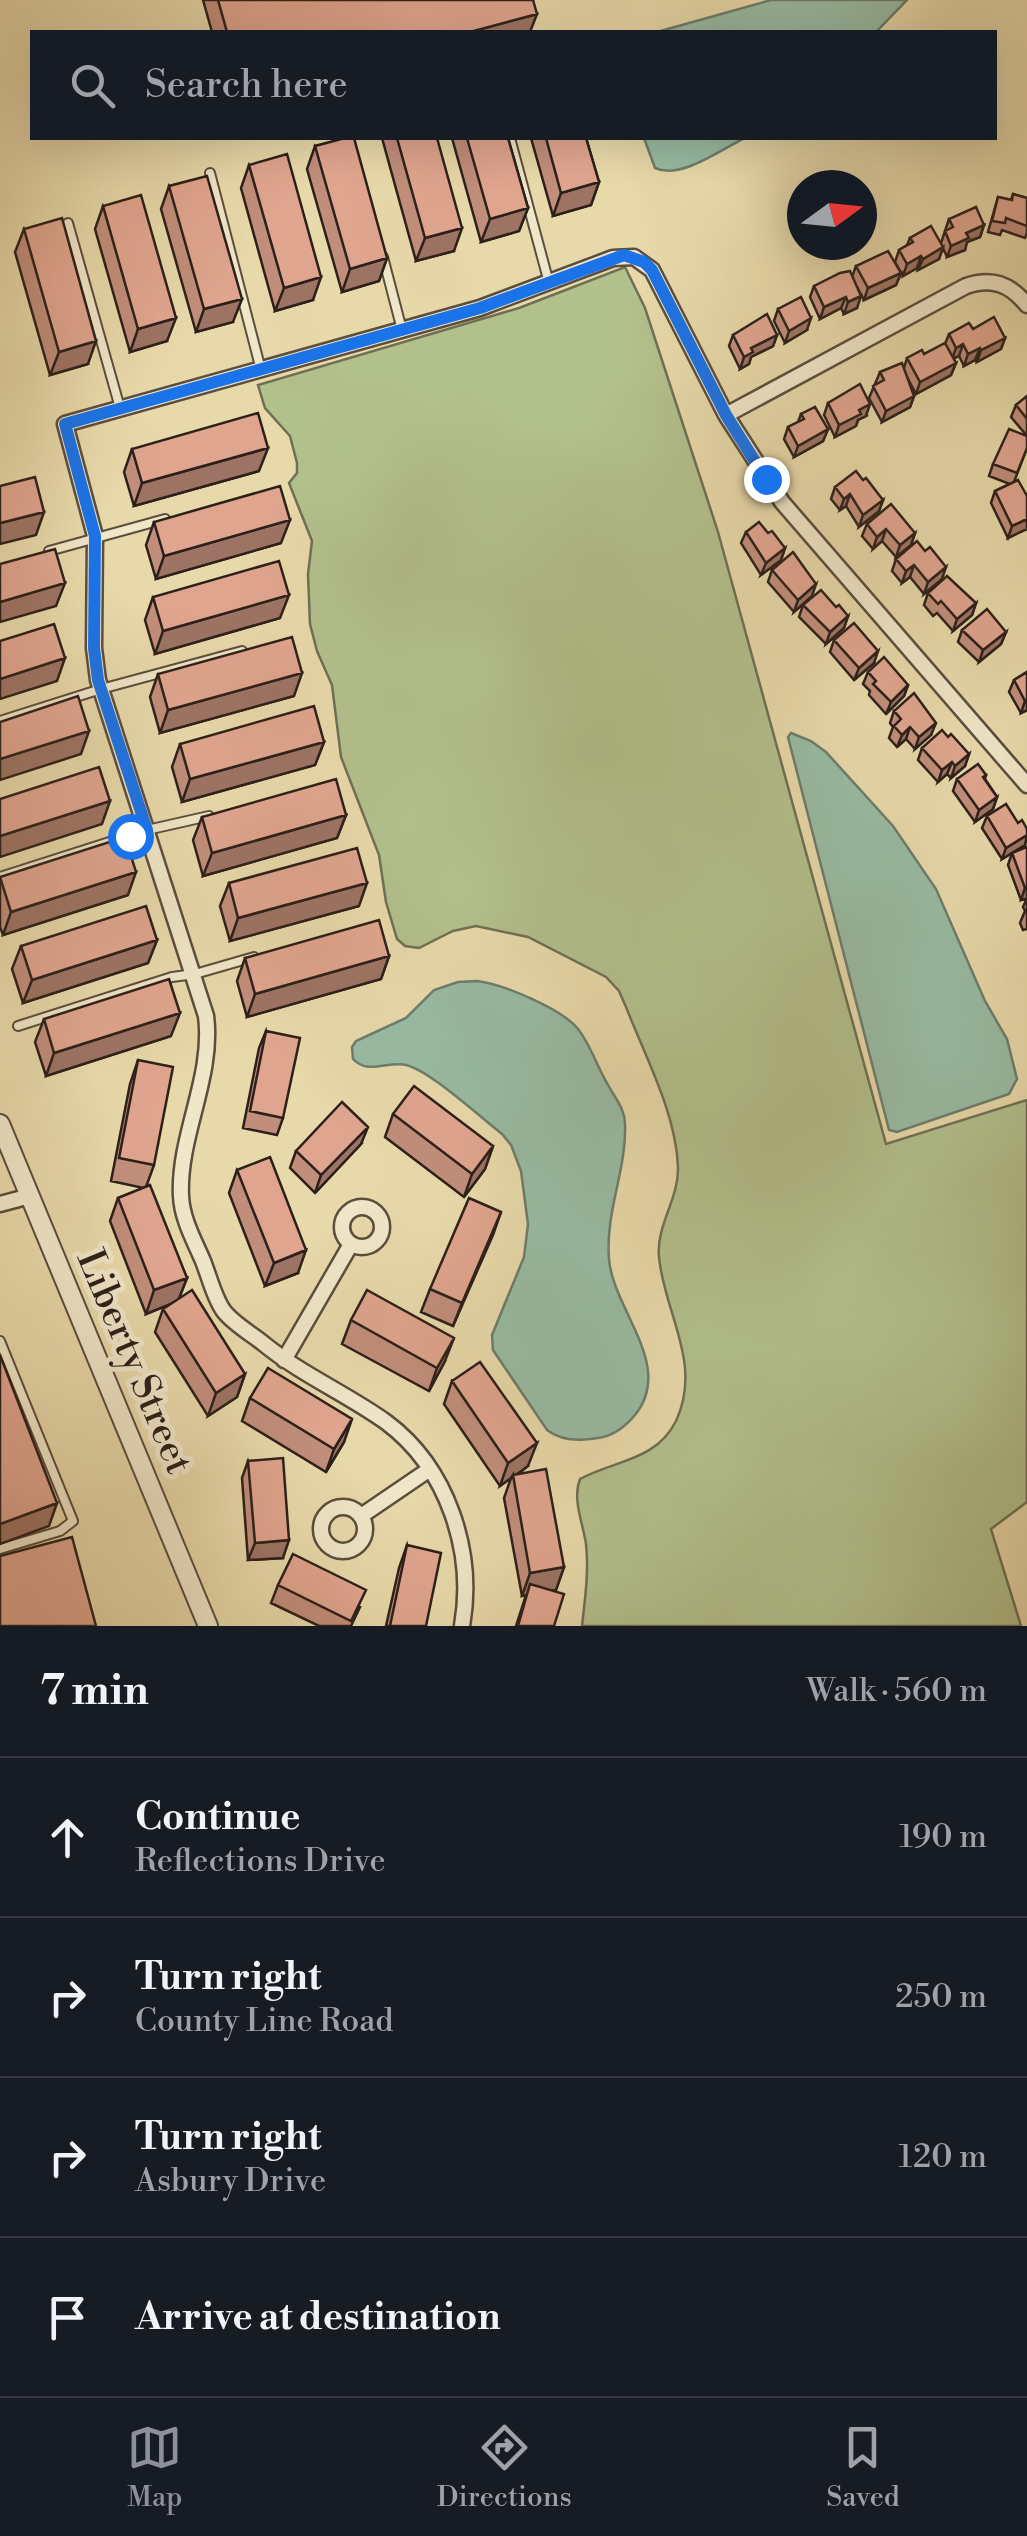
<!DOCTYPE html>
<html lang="en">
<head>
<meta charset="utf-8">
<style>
  :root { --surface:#171b24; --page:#20242c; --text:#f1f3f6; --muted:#9ea1a6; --line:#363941; --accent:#8c9099 }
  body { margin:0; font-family:"Libre Bodoni",serif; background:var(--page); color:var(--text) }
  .compass { position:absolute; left:787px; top:170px; width:90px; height:90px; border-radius:50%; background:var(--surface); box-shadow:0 10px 40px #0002; rotate:75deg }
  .stop { position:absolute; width:30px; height:30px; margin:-22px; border:8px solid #1a73e8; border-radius:50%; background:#fff }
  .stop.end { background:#1a73e8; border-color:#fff; box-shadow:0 2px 10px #0008 }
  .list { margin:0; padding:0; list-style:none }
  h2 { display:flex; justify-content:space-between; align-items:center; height:130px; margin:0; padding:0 40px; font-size:42px }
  h2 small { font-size:32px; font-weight:400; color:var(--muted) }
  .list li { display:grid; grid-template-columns:65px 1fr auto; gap:30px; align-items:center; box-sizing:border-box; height:160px; padding:0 40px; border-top:2px solid var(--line) }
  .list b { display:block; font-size:38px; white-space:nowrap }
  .list p { margin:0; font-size:32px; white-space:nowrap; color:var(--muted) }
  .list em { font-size:32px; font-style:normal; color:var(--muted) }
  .icon { flex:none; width:55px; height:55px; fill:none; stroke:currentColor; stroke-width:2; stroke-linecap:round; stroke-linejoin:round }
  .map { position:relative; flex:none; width:1027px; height:1626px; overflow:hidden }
  .search { position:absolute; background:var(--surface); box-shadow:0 10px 40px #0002; left:30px; right:30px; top:30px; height:110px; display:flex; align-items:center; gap:25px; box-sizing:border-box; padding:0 35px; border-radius:0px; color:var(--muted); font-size:38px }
  .sheet { height:770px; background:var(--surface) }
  nav { display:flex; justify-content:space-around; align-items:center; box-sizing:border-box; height:140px; border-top:2px solid var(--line); background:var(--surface); font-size:28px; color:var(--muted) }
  nav a { display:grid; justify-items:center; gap:5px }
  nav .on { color:var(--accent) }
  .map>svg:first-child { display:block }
</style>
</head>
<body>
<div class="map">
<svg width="1027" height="1626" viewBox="0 0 1027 1626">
  <rect width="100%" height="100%" fill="#e8d9aa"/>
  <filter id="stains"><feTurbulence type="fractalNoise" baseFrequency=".002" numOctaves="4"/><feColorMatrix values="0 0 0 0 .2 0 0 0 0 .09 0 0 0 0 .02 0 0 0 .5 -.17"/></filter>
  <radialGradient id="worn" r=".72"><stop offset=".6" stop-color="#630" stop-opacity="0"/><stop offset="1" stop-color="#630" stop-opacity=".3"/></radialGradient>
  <path fill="#b2c08c" stroke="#6f7053" stroke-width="2.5" d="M625 267 645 308 718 532 886 1144 1027 1100V1502L991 1529 1021 1626H582C585 1599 589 1571 586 1544 583 1523 572 1500 580 1479 615 1460 656 1461 676 1421 703 1363 664 1313 659 1257 656 1225 679 1199 678 1167 676 1113 645 1056 626 1007L619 991 606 977 528 937 476 926 453 931 419 948 405 946 397 939 386 902 379 855 341 757 332 685 317 651 310 624 308 574 312 541 289 483 297 473V463L290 436 265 408 258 385 519 308Z"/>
  <path fill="#98bba3" stroke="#6d7d6c" stroke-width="2.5" d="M771 0H907L876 32H657Z
    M644 138H745C721 149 681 180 655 168Z
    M791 733 811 741 826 752 893 826 936 889 985 1001 1007 1039 1017 1079 1009 1094 897 1132 889 1130 788 737Z
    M477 981C503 984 562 1009 578 1029 590 1044 597 1066 607 1083 614 1097 625 1108 625 1124 627 1169 605 1212 609 1259 613 1310 675 1366 635 1415 625 1427 614 1436 598 1438 581 1441 561 1441 547 1430L493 1350 492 1335 524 1257 528 1224 521 1171 511 1145 502 1134C480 1117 429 1070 406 1065 387 1061 368 1075 353 1059L352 1047 356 1041 406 1018 434 990 458 982Z"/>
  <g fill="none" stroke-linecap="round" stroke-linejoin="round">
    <defs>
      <path id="service" d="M510 138 549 283
        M210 173 261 370
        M68 223 120 408
        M383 257 402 330
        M49 551 165 519
        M0 721 101 689 242 651
        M0 877 147 830 209 816
        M18 1026 172 977 195 974 254 957
        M0 1341 73 1521 60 1531 0 1549"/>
      <path id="minor" d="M726 415 966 286C992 277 1010 284 1027 305
        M0 1204 30 1196
        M342 1227a20 20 0 1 1 40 0a20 20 0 1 1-40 0Z
        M284 1360 351 1244
        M321 1529a22 22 0 1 1 44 0a22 22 0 1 1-44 0Z
        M361 1516 430 1469
        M462 1626C475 1552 448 1468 386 1422 347 1394 302 1375 264 1344 252 1334 232 1323 223 1310 214 1297 209 1276 203 1261 194 1240 182 1219 181 1196 178 1136 214 1077 206 1016L98 680 94 648 95 536 65 424 480 308 613 258 634 257 652 270 726 415 782 502 1027 785"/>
      <path id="tertiary" d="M0 1124 208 1626"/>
    </defs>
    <use href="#service" stroke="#5b4e3e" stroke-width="12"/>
    <use href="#minor" stroke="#5b4e3e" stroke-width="19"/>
    <use href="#tertiary" stroke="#5b4e3e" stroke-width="22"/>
    <use href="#service" stroke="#f0e6c8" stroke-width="8"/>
    <use href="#minor" stroke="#f0e6c8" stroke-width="14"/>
    <use href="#tertiary" stroke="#f0e6c8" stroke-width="18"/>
  </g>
  <path fill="#c18e7b" stroke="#2c201a" stroke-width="2.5" d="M203 0H533L530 32H212Z
    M382 138H437L454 251 416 261Z
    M452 138H508L528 208 519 231 481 242Z
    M531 138H586L599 182 591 205 553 216Z
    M315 146 387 258 379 281 342 292 307 169Z
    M249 165 313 300 275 311 241 188Z
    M169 186 233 322 196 332 161 209Z
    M1013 194 1027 198V233L1025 238 1002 230 1000 235 988 232 998 197 1011 200Z
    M103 206 167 341 130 352 95 229Z
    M949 219 984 225 980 237 967 242 965 250 947 257 943 248 939 259 918 270 917 268 903 276 895 262 899 250 907 245 910 238 941 243Z
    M24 229 88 364 50 375 15 252Z
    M856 266 901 273 896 285 864 300 857 287V308L844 314 841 308 820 319 810 297 814 286 852 277Z
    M778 309 807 330 785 343 774 321Z
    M973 329 1005 338 1001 349 977 362 975 360 964 366 959 356 953 359 956 363 951 375 916 394 907 377 914 396 910 407 882 422 869 398 880 372 904 368 907 358 924 354 945 344 949 334Z
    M733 335H777L773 346 751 357 749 364 740 369 729 346Z
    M1027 396V448L1014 482 1027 496 1008 538 991 503 995 491 1010 484 989 476 993 464 1027 436 1011 417 1016 405Z
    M828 403 866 416 858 420 856 426 835 437 824 415Z
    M801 414 828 429 823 441 794 457 784 439 788 427 798 422Z
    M132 449 259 471 134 506 124 472Z
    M863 480 883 500 879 511 859 527 846 506 840 510 831 499 835 487Z
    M154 522 281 543 156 579 146 545Z
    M867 524 915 533 911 545 896 557 882 541 873 549 862 536Z
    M746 532 768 533 785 548 781 560 761 575 741 543Z
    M925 551 942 579 924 594 910 577 902 583 892 571 896 559Z
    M772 570 812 596 794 612 768 582Z
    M928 593 976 603 972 615 953 631 937 613 933 616 924 605Z
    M153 597 280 618 155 654 145 620Z
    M803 605 848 616 844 628 826 644 799 617Z
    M962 630 1006 632 1001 644 979 662 958 642Z
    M834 640 874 663 854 680 830 652Z
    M868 672 908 685 904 696 886 714 869 695 870 691 863 684Z
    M1027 672V710L1021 713 1009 692 1014 680Z
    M158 674 294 696 160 733 150 697Z
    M894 711 931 735 915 749 906 739 897 747 889 738 893 727 890 723Z
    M948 737 969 754 965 766 951 778 947 774 938 782 918 760 922 748Z
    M324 742 315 765 182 802 172 767 180 744Z
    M986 775 985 779 997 797 993 809 975 822 953 791 957 779Z
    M346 815 337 838 203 876 193 840 202 817Z
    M987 816 1018 823 1027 829 1025 845 1013 852 1027 847V929L1023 930 1020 923 1025 911 1023 907 1027 898 1021 900 1008 865 1012 853 1002 859 982 828Z
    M0 877 128 895 3 935 0 927Z
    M229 883 359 906 230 941 220 906Z
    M157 940 148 963 23 1003 12 969 21 946Z
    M389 956 381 979 247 1017 237 981 245 958Z
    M44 1019 171 1036 46 1076 35 1042Z
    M266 1031 283 1118 277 1135 243 1128 259 1048Z
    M138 1060 154 1165 146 1187 187 1278 179 1298 245 1374 237 1397 208 1416 155 1332 163 1309 170 1304 146 1314 110 1221 118 1198 144 1188 111 1181 130 1084Z
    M393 1114 493 1146 485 1169 464 1197 385 1137Z
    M361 1144 315 1193 290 1168 296 1151Z
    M237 1170 298 1273 265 1286 229 1193Z
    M501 1212 453 1326 421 1312 430 1289Z
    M351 1320 445 1361 429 1391 342 1344Z
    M452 1381 528 1466 518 1474 564 1567 556 1590 551 1591 554 1626H516L526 1595 522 1596 504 1498 511 1478 500 1486 444 1404Z
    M250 1398 344 1442 326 1472 242 1421Z
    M248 1461 283 1558 248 1560 242 1478Z
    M407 1545 426 1626H386L399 1568Z
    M278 1585 360 1607 351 1626H319L271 1603Z"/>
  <path fill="#9d7464" stroke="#2c201a" stroke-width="2.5" d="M537 14 530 32H470Z
    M599 182 591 205 553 216 561 193Z
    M528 208 519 231 481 242 490 219Z
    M984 225 980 237 967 242 965 250 947 257 951 246 966 233Z
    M462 228 454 251 416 261 425 238Z
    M943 247 939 259 918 270 923 259Z
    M921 256 917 268 903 276 907 264Z
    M387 258 379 281 342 292 350 269Z
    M901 273 896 285 864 300 868 288Z
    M321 277 313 300 275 311 284 288Z
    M861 296 857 308 844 314 848 302Z
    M846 297 841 308 820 319 824 307Z
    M242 299 233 322 196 332 204 309Z
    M176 318 167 341 130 352 138 329Z
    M811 318 807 330 785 343 789 331Z
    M777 335 773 346 751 357 749 364 740 369 744 357 751 348Z
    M1005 338 1001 349 977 362 981 350Z
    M96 341 88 364 50 375 59 352Z
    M963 344 959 356 952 359 956 348Z
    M980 348 975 360 964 366 968 354Z
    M956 363 951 375 916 394 920 382Z
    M914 396 910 407 882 422 886 411Z
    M870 404 866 416 858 420 856 426 835 437 839 425 859 410Z
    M828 429 823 441 794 457 798 446Z
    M268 448 259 471 134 506 142 483Z
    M850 494 846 506 840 510 844 499Z
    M883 500 879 511 859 527 863 515Z
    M44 512 36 535 0 544V523Z
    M1027 519V529L1008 538 1012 526Z
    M290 520 281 543 156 579 164 556Z
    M886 529 882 541 873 549 877 537Z
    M915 533 911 545 896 557 900 545Z
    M785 548 781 560 761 575 766 563Z
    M914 565 910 577 902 583 906 571Z
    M946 567 942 579 924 594 928 582Z
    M65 583 56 606 0 622V602Z
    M816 584 812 596 794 612 798 600Z
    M289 595 280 618 155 654 163 631Z
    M976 603 972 615 953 631 957 619Z
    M848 616 844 628 826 644 830 632Z
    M1006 632 1001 644 979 662 983 650Z
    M878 651 874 663 854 680 859 668Z
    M65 658 57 681 0 699V679Z
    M302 673 294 696 160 733 168 710Z
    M908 685 904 696 886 714 891 702Z
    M1027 700V710L1021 713 1025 701Z
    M936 723 931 735 915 749 919 737Z
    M910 727 906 739 897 747 902 735Z
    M89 731 81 754 0 780V759Z
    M324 742 315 765 182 802 190 779Z
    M969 754 965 766 951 778 955 766Z
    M952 762 947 774 938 782 942 770Z
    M997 797 993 809 975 822 979 810Z
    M110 801 102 824 0 857V836Z
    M346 815 337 838 203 876 212 853Z
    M1027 835 1025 845 1002 859 1006 848Z
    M136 872 128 895 3 935 11 912Z
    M367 883 359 906 230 941 238 918Z
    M1027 887V898L1021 900 1025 888Z
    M157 940 148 963 23 1003 32 980Z
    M389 956 381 979 247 1017 255 994Z
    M180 1013 171 1036 46 1076 54 1053Z
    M368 1127 361 1144 315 1193 321 1175Z
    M493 1146 485 1169 464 1197 472 1174Z
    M501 1212 493 1235 453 1326 462 1303Z
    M306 1250 298 1273 265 1286 274 1263Z
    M187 1278 178 1301 146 1314 154 1290Z
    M454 1338 445 1361 429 1391 437 1368Z
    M245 1374 237 1397 208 1416 216 1393Z
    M352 1419 344 1442 326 1472 334 1449Z
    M537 1443 528 1466 513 1477V1475L511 1478 500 1486 508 1463Z
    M57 1503 49 1526 0 1544V1524Z
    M289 1540 283 1558 248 1560 255 1543Z
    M564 1567 556 1590 522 1596 530 1573Z"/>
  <path fill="#e0a58f" stroke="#2c201a" stroke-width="2.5" d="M218 0H533L537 14 470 32H227Z
    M345 138H354L387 258 350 269 315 146Z
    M397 138H437L462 228 425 238Z
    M467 138H508L528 208 490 219Z
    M546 138H586L599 182 561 193Z
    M287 154 321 277 284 288 249 165Z
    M207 176 242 299 204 309 169 186Z
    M1013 194 1027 198V226L1006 218 1005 223 992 221 998 197 1012 200Z
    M141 195 176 318 138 329 103 206Z
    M976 207 984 225 966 233 969 238 951 246 945 231 953 227 949 219Z
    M62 218 96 341 59 352 24 229Z
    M931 226 943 247 923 259 921 256 907 264 899 250 913 242 910 238Z
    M888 251 901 273 868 288 856 266Z
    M850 271 861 296 848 302 846 297 824 307 814 286 840 273Z
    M801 297 811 318 789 331 778 309Z
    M767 314 777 335 751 348 753 352 744 357 733 335Z
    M994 317 1005 338 981 350 980 348 968 354 963 344 956 348 949 334 969 323 973 329Z
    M945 343 956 363 920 382 907 358 922 350 924 354Z
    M902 363 914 396 886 411 873 386 884 380 880 372Z
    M860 384 870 404 859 410 861 414 839 425 828 403Z
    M1027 396V419L1016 405Z
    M815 407 828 429 798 446 788 427 804 419 801 414Z
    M258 413 268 448 142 483 132 449Z
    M1009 429 1027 436V448L1017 473 993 464Z
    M856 471 863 480 866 478 883 500 863 515 850 494 844 499 835 487Z
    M35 477 44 512 0 523V486Z
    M1018 480 1027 496V519L1012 526 995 491Z
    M280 486 290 520 164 556 154 522Z
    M891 504 915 533 900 545 886 529 877 537 867 524Z
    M759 522 768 533 772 531 785 548 766 563 746 532Z
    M917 541 925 551 930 547 946 567 928 582 914 565 906 571 896 559Z
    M55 549 65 583 0 602V564Z
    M793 552 816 584 798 600 772 570Z
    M279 561 289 595 163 631 153 597Z
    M947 576 976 603 957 619 941 601 938 604 928 593Z
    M821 590 836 607 839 605 848 616 830 632 803 605Z
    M987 609 1006 632 983 650 962 630Z
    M854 623 878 651 859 668 834 640Z
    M54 624 65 658 0 679V641Z
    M292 637 302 673 168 710 158 674Z
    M884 657 908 685 891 702 873 684 876 681 868 672Z
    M1027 672V700L1025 701 1014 680Z
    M914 693 936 723 919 737 910 727 902 735 894 726 901 719 894 711Z
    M78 696 89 731 0 759V722Z
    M314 706 324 742 190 779 180 744Z
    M942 730 948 737 951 734 969 754 955 766 952 762 942 770 922 748Z
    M978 764 986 775 983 777 997 797 979 810 957 779Z
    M99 767 110 801 0 836V799Z
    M336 779 346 815 212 853 202 817Z
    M1006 804 1018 823 1022 820 1027 829V835L1006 848 987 816Z
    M125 837 136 872 11 912 0 877Z
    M1027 847V887L1025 888 1012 853Z
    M357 848 367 883 238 918 229 883Z
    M146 906 157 940 32 980 21 946Z
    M379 920 389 956 255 994 245 958Z
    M169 979 180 1013 54 1053 44 1019Z
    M266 1031 300 1038 283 1118 250 1111Z
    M138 1060 173 1067 154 1165 119 1158Z
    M414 1086 493 1146 472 1174 393 1114Z
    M342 1102 368 1127 321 1175 296 1151Z
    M270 1157 306 1250 274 1263 237 1170Z
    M150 1185 187 1278 154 1290 118 1198Z
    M469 1198 501 1212 462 1303 430 1289Z
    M192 1290 245 1374 216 1393 163 1309Z
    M367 1290 454 1338 437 1368 351 1320Z
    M0 1355 57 1503 0 1524Z
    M480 1362 537 1443 508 1463 452 1381Z
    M268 1368 352 1419 334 1449 250 1398Z
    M283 1458 289 1540 255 1543 248 1461Z
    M546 1469 564 1567 530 1573 513 1475Z
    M72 1537 96 1626H0V1556Z
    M407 1545 441 1553 426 1626H390Z
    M293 1554 366 1590 351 1621 278 1585Z
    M530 1584 564 1594 554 1626H518Z"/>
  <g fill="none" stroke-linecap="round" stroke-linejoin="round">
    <path stroke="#1a73e8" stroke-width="12" d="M130 836 147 830 98 680 94 648 95 536 65 424 480 308 624 255 644 262 652 270 726 415 766 479"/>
  </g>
  <g text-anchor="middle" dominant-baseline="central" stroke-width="10" stroke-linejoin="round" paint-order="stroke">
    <g font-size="38" fill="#2c201a" stroke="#f0e6c8">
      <text transform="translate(134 1362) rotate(67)">Liberty Street</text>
    </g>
  </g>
  <rect width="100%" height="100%" filter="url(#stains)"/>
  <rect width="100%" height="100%" fill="url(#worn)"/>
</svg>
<svg class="compass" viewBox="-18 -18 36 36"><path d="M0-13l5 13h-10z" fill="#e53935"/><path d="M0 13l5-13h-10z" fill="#9ea1a6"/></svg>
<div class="stop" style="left:130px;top:836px"></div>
<div class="stop end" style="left:766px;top:479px"></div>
<div class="search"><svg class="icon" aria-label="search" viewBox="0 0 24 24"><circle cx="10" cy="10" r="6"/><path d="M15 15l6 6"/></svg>Search here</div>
</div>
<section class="sheet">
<h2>7 min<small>Walk · 560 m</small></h2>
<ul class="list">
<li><svg class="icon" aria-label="ahead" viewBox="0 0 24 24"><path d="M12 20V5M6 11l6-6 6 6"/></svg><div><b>Continue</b><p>Reflections Drive</p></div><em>190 m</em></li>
<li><svg class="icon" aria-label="right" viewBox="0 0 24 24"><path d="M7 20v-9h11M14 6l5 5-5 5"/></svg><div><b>Turn right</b><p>County Line Road</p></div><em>250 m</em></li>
<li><svg class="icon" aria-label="right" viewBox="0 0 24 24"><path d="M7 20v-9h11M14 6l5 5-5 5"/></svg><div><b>Turn right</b><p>Asbury Drive</p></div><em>120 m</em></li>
<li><svg class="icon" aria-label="arrive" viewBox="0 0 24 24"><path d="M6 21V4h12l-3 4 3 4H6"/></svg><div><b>Arrive at destination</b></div></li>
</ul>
</section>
<nav>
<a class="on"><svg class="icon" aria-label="map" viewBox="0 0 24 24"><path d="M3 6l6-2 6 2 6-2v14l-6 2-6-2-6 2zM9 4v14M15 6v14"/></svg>Map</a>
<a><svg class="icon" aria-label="directions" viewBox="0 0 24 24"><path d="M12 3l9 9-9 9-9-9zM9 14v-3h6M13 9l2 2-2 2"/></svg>Directions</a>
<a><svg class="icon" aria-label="saved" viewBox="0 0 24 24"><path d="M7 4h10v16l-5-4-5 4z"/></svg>Saved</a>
</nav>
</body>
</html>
